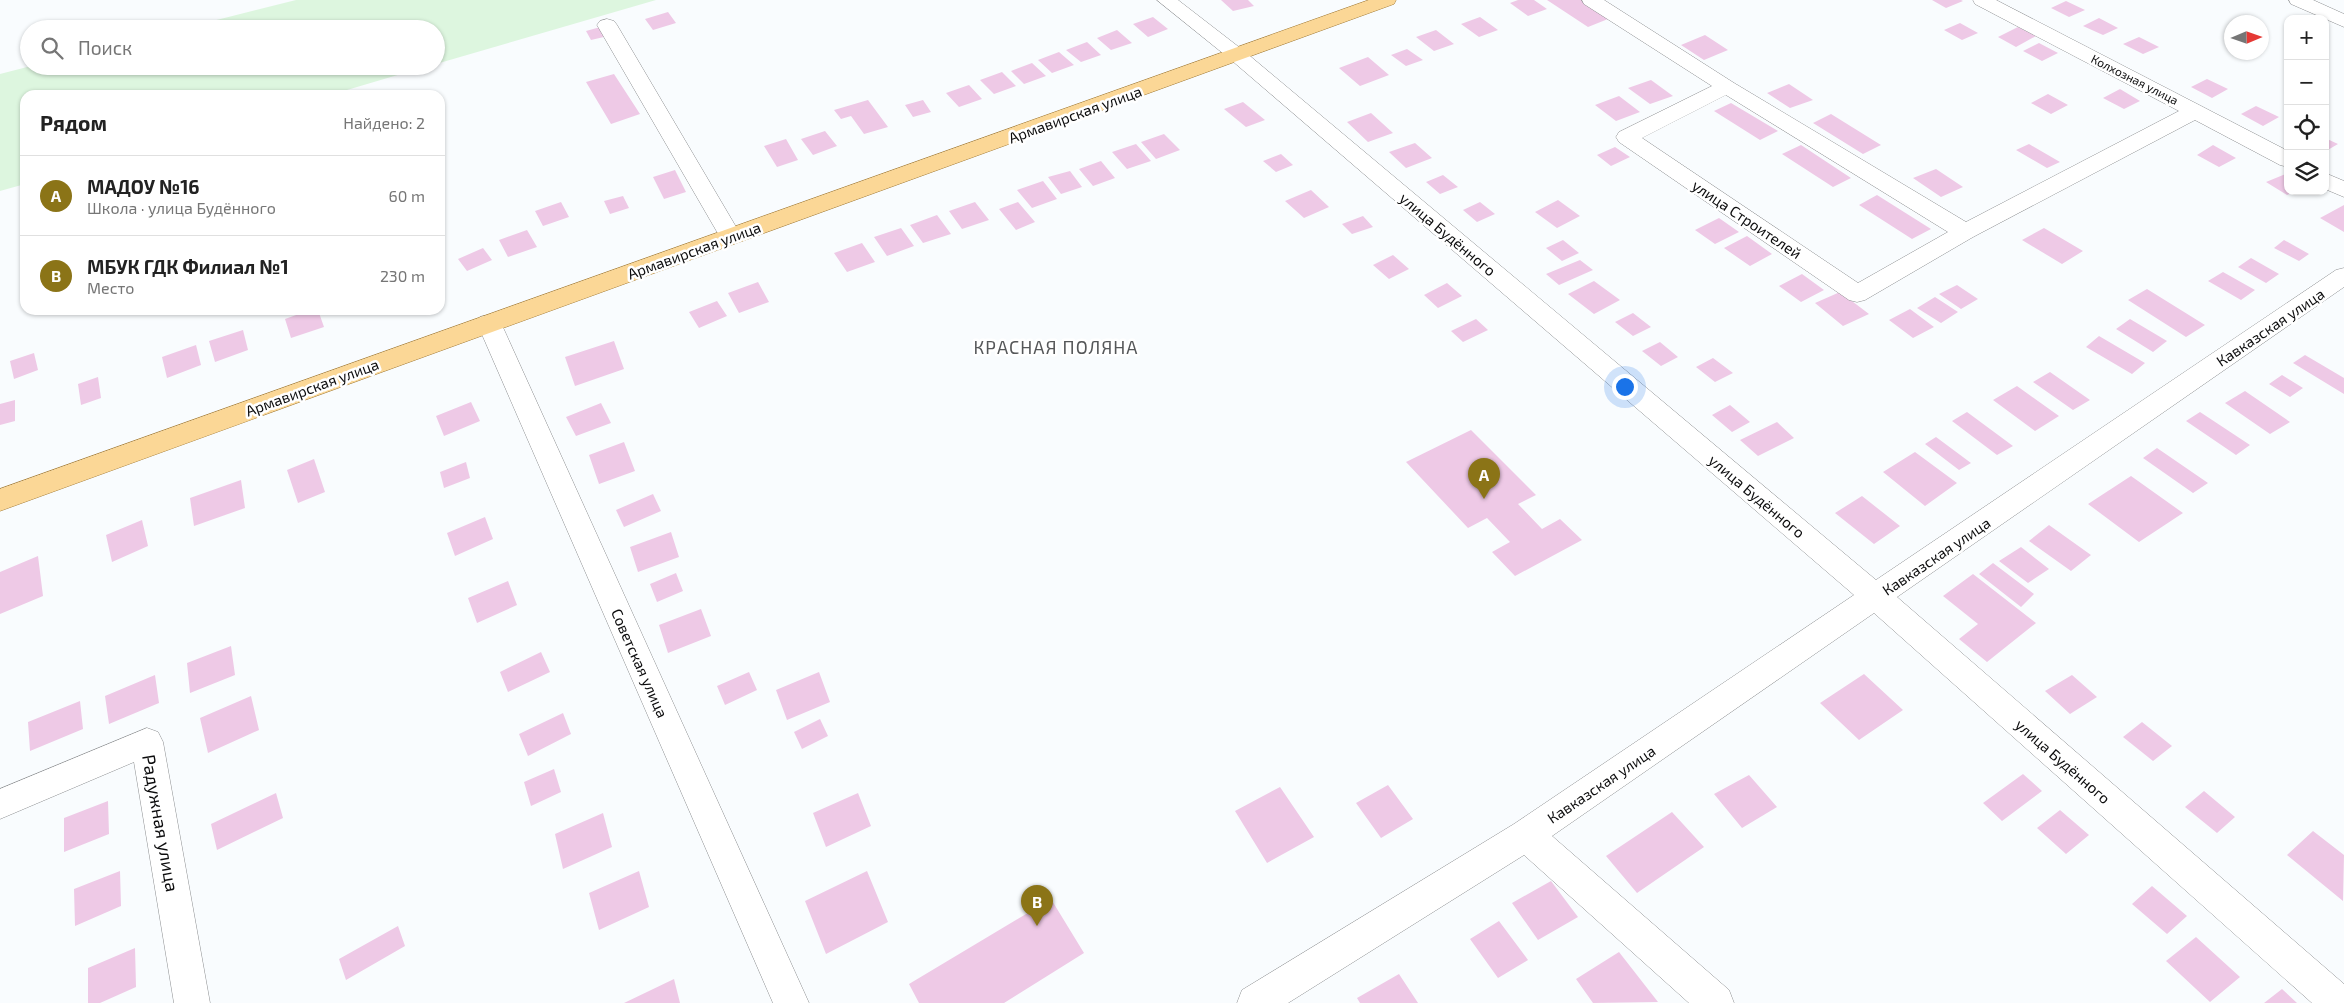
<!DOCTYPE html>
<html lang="ru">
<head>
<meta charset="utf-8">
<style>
  :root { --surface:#fff; --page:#f2f2f2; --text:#222; --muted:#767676; --line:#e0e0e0; --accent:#8b7417 }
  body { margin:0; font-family:"Exo 2",sans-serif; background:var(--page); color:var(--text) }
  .controls { position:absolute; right:15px; top:15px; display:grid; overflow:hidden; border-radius:10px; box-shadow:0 1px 4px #0004 }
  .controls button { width:45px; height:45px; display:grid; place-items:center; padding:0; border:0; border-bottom:1px solid var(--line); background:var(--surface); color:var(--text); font:25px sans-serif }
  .compass { position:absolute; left:2224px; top:15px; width:45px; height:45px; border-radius:50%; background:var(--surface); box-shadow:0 1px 4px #0004; rotate:88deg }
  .you { position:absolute; left:1624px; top:386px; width:18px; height:18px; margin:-12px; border:4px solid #fff; border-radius:50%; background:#1a73e8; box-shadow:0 0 0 8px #1a73e833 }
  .badge { display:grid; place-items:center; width:32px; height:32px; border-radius:50%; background:var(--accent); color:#fff; font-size:16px; font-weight:700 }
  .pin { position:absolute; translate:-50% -41px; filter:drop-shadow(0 1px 2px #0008) }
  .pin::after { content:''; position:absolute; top:26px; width:18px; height:15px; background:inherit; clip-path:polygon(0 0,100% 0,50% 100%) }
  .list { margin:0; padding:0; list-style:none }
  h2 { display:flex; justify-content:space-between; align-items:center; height:65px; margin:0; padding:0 20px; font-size:21px }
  h2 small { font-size:16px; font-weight:400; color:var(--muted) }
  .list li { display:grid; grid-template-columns:32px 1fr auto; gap:15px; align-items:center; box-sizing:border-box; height:80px; padding:0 20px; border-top:1px solid var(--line) }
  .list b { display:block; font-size:19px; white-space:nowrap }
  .list p { margin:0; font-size:16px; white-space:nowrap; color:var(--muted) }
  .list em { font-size:16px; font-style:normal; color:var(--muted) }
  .icon { flex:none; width:28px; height:28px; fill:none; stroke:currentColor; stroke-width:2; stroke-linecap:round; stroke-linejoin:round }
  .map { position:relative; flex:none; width:2344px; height:1003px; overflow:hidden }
  .search { position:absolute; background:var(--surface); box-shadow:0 1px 4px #0004; left:20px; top:20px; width:425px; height:55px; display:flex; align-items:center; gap:12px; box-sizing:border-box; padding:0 18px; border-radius:28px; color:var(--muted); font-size:19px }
  .panel { position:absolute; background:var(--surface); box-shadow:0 1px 4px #0004; left:20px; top:90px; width:425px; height:225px; border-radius:15px }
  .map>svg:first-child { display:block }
</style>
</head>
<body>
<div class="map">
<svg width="2344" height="1003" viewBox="0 0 2344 1003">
  <rect width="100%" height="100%" fill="#f9fcfe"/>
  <path fill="#ddf6df" d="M296 0H656L436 64V29H181Z
    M31 66H428L330 95H25V184L0 191V74Z"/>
  <path fill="#eec9e6" d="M1221 0H1248L1254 6 1233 11Z
    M1518 0H1534L1547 9 1528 16 1510 3Z
    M1547 0H1587L1613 17 1588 27Z
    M1932 0H1961L1963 1 1946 8Z
    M2066 1 2085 10 2069 17 2051 8Z
    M668 12 676 23 653 30 645 19Z
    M1153 17 1168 29 1148 37 1133 24Z
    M1480 17 1498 30 1479 37 1461 24Z
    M2099 18 2118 28 2103 35 2083 26Z
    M1960 23 1978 33 1962 40 1944 30Z
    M604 26 608 36 591 40 586 31Z
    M2018 27 2036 36 2016 47 1998 37Z
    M1117 30 1132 43 1111 50 1097 38Z
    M1436 30 1454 44 1434 51 1416 37Z
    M1705 35 1728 50 1704 60 1681 45Z
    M2139 37 2159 47 2143 54 2123 44Z
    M1087 42 1101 55 1081 62 1066 50Z
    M2039 43 2058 53 2042 61 2023 51Z
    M1407 49 1423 60 1406 66 1391 55Z
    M1059 52 1074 65 1052 73 1038 60Z
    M1368 57 1389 75 1360 86 1339 68Z
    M1032 63 1046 76 1024 84 1011 71Z
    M1002 72 1016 86 994 94 980 80Z
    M614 74 640 114 611 124 586 82Z
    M2207 79 2228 89 2212 98 2191 87Z
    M1651 80 1673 96 1650 104 1628 88Z
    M1789 84 1813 100 1790 108 1767 93Z
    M969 85 982 99 959 107 946 93Z
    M2120 89 2140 101 2124 109 2103 98Z
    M2048 94 2068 105 2051 114 2031 103Z
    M1619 96 1640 112 1616 121 1595 105Z
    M868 100 888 127 864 134 851 116 841 119 834 110Z
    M923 100 931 112 913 117 905 105Z
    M1243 102 1265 120 1246 127 1224 109Z
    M1731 103 1778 131 1760 140 1714 111Z
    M2256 106 2279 117 2263 126 2241 114Z
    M1371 113 1393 133 1368 142 1347 122Z
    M1831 114 1881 145 1863 154 1813 123Z
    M825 131 837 146 813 155 801 139Z
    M1164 134 1180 150 1156 159 1141 142Z
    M2325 138 2338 144 2326 151Z
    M786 139 798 160 777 167 764 146Z
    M1415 143 1432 158 1406 168 1389 152Z
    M1136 144 1151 161 1127 169 1112 152Z
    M2029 144 2060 162 2047 168 2016 150Z
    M1801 145 1851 178 1833 187 1782 154Z
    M2213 145 2236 158 2219 167 2197 155Z
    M1615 147 1630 157 1611 166 1597 155Z
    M1281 154 1293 165 1276 172 1263 161Z
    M1101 161 1115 178 1093 186 1079 169Z
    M1936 169 1963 187 1941 197 1913 178Z
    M675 170 686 192 664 199 653 177Z
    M1070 171 1082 187 1061 194 1048 177Z
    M2288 173V191H2296L2287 195 2266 182Z
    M1443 175 1458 187 1440 194 1426 182Z
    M1043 181 1057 199 1032 208 1017 190Z
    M1311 190 1329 207 1304 218 1285 201Z
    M1877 195 1931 229 1912 239 1859 205Z
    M623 196 629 208 610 214 604 201Z
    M1558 200 1580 216 1557 228 1535 212Z
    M561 202 569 217 543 226 535 211Z
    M975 202 989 220 962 229 949 211Z
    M1018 202 1035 222 1016 230 999 209Z
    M1480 202 1495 214 1477 222 1463 210Z
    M2344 205V232L2320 218Z
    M937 215 951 234 923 243 910 225Z
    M1363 216 1373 227 1352 234 1342 224Z
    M1719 218 1739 232 1715 244 1695 230Z
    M901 228 914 246 887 256 874 237Z
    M2044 228 2083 251 2062 264 2022 240Z
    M527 230 537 247 508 257 499 240Z
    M1747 236 1772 254 1750 266 1724 248Z
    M1563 240 1579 253 1562 261 1546 248Z
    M2284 240 2309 254 2299 261 2274 248Z
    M862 243 875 262 847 272 834 253Z
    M483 248 492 260 467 271 458 259Z
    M1393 255 1409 269 1389 279 1373 265Z
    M2251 258 2279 274 2266 283 2238 267Z
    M1580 260 1593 270 1559 285 1546 274Z
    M2223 272 2255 290 2241 300 2208 281Z
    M1802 274 1824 290 1801 302 1779 286Z
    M1594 281 1620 300 1594 314 1568 294Z
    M758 282 769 302 739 313 728 293Z
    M1447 283 1462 296 1438 308 1424 295Z
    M1957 285 1978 299 1961 309 1939 294Z
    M2147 289 2205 325 2186 337 2128 300Z
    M1840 292 1869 314 1843 326 1815 303Z
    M1935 297 1958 312 1941 323 1917 308Z
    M717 301 727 316 699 328 689 312Z
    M1910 309 1934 327 1913 338 1889 320Z
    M310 310H318L324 327 291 338 285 319Z
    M1633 313 1651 327 1633 336 1615 322Z
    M1476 319 1488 330 1463 342 1451 331Z
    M2130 319 2167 341 2153 352 2116 329Z
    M243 330 248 350 215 362 209 341Z
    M2099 336 2145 363 2132 374 2086 347Z
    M614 341 624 369 575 386 565 357Z
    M1660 342 1678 357 1661 366 1642 351Z
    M196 345 201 365 167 378 162 357Z
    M34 353 38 370 14 379 10 361Z
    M2305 355 2344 378V394L2293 363Z
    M1713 358 1733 373 1715 382 1696 367Z
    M2050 372 2090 400 2073 410 2033 382Z
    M2282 375 2303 388 2290 397 2269 384Z
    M98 377 101 398 81 405 78 384Z
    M2017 386 2059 416 2035 431 1993 400Z
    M2245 391 2290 422 2270 434 2225 403Z
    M15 400V421L0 425V404Z
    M471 402 480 421 444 436 436 416Z
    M601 403 611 423 576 436 566 417Z
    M1730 405 1750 422 1732 432 1712 415Z
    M1967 412 2013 446 1997 455 1952 421Z
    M2200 412 2250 445 2236 455 2186 421Z
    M1777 422 1794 438 1758 456 1740 440Z
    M1471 430 1536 495 1518 504 1542 529 1560 519 1582 540 1515 576 1492 552 1510 542 1487 518 1468 528 1406 462Z
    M1936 437 1971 463 1959 470 1925 444Z
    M624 442 635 471 599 484 589 455Z
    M2157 448 2208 483 2193 493 2143 458Z
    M1915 452 1957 483 1925 506 1883 472Z
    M314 459 325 492 298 503 287 470Z
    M466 462 470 478 444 488 440 472Z
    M2131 476 2183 513 2139 542 2088 504Z
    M241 480 245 508 194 526 190 498Z
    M653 494 661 511 624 527 616 510Z
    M1862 496 1900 526 1874 544 1835 513Z
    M485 517 493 539 455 556 447 533Z
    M142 520 148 546 112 562 106 535Z
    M2049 525 2091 555 2071 571 2029 541Z
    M671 532 679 557 638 572 630 547Z
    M2021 547 2049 569 2028 583 1999 561Z
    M38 556 43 596 0 614V572Z
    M1993 563 2034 594 2021 607 1979 574Z
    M676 573 683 591 657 602 650 584Z
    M1973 574 2036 623 1987 662 1959 639 1978 624 1943 596Z
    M508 581 517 605 477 623 468 598Z
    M701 609 711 636 668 653 659 625Z
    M231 646 235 675 190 693 187 663Z
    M541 652 550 672 508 692 500 672Z
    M749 672 757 690 725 705 717 686Z
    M819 672 830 702 787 720 776 690Z
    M1864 674 1903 710 1859 740 1820 703Z
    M155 675 159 703 109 724 105 696Z
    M2072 675 2097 697 2070 714 2045 691Z
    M251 696 259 730 208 753 200 718Z
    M80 701 83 729 30 751 28 722Z
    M563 713 571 734 528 756 519 734Z
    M820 719 828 736 802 749 794 732Z
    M2142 722 2172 746 2153 761 2123 737Z
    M554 769 561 792 531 806 524 782Z
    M2023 774 2042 791 2002 821 1983 803Z
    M1749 775 1777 807 1742 828 1714 794Z
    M1388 785 1413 819 1381 838 1356 803Z
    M1280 787 1314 837 1267 863 1235 811Z
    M2204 791 2235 817 2217 833 2185 807Z
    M276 793 283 818 217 850 211 824Z
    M858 793 871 826 826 847 813 813Z
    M108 801 109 834 64 852V818Z
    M2060 810 2089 835 2066 854 2037 828Z
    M1672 812 1704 847 1637 893 1606 856Z
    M603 813 612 847 563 869 555 834Z
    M2313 831 2344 855 2343 901 2287 855Z
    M120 871 121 906 75 926 74 889Z
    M639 871 649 907 599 930 589 893Z
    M867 871 888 922 826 954 805 901Z
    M1551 881 1578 917 1538 940 1512 903Z
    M2152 886 2187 916 2167 934 2132 904Z
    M1051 899 1084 953 1004 1003H919L909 984Z
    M1499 921 1528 960 1498 978 1470 939Z
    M398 926 405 946 346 980 339 959Z
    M2196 937 2240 977 2210 1002 2166 961Z
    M135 948 136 987 100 1003H88V968Z
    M1619 952 1658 1002 1593 1003 1576 979Z
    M1399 974 1418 1003H1360L1357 998Z
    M674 979 680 1003H624Z
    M2282 989 2297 1003H2264Z"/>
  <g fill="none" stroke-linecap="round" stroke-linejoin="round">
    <defs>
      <path id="minor" d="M1157 0H1178L1244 51 1876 580 2336 270 2344 268V287L1897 597 2344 984V1003H2312L1874 613 1552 836 1729 990 1734 1003H1689L1524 855 1288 1003H1237L1242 990 1514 824 1854 595 1230 59Z
        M1582 0H1604L1734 83 1966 222 2179 111 1975 4 1973 0H1996L2288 151V167L2280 165 2195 120 1973 237 1865 300 1857 302 1849 300 1619 142 1616 137 1619 132 1712 86 1584 4ZM1726 95 1948 232 1858 283 1642 138Z
        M2289 0H2313L2344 14V27L2291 4Z
        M607 19 614 21 617 25 742 237 739 242 731 244 723 242 720 237 597 25 600 21Z
        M2325 173 2344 181V197L2325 189Z
        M489 315 498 317 501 323 809 1003H773L477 323 480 317Z
        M147 728 158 732 163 742 210 1003H174L134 762 0 819V789Z"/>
      <path id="major" d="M1369 0H1396L1394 4 0 511V489Z"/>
    </defs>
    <use href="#minor" stroke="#8c8e90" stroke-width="1"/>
    <use href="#major" stroke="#a57e39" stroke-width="1"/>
    <use href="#minor" fill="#fff" fill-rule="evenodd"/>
    <use href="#major" fill="#fbd796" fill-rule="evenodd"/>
  </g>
  <g text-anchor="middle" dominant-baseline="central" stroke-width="5" stroke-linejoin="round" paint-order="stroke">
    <g font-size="12" fill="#0c0c0d" stroke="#fff">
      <text transform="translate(2135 79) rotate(27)">Колхозная улица</text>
    </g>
    <g font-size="15" fill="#0c0c0d" stroke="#fff">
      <text transform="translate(1075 114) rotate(-20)">Армавирская улица</text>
      <text transform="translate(1747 219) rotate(34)">улица Строителей</text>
      <text transform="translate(1448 234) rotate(40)">улица Будённого</text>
      <text transform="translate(694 250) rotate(-20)">Армавирская улица</text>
      <text transform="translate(2270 327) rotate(-34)">Кавказская улица</text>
      <text transform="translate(312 387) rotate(-20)">Армавирская улица</text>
      <text transform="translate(1757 496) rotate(40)">улица Будённого</text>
      <text transform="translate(1936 556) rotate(-34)">Кавказская улица</text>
      <text transform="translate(640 663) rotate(66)">Советская улица</text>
      <text transform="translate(2063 761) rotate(41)">улица Будённого</text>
      <text transform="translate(1601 784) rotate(-34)">Кавказская улица</text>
    </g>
    <g font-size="18" letter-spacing="1" fill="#555759" stroke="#fff">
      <text x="1056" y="347">КРАСНАЯ ПОЛЯНА</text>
    </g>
    <g font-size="18" fill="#0c0c0d" stroke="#fff">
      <text transform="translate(161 823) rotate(80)">Радужная улица</text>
    </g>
  </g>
</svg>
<div class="controls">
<button>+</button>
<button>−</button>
<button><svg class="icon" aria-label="locate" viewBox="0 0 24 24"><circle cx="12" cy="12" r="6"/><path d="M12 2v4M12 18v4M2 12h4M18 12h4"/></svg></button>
<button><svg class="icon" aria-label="layers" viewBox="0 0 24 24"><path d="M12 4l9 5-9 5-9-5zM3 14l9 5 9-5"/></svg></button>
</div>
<svg class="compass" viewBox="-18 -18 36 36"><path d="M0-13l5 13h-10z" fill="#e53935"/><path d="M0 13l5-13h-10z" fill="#767676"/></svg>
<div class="you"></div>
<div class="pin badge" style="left:1484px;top:499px">A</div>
<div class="pin badge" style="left:1037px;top:926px">B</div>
<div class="search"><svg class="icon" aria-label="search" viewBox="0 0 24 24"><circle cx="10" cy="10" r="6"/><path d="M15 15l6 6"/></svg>Поиск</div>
<section class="panel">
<h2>Рядом<small>Найдено: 2</small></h2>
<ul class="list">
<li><span class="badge">A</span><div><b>МАДОУ №16</b><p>Школа · улица Будённого</p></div><em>60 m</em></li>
<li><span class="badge">B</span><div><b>МБУК ГДК Филиал №1</b><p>Место</p></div><em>230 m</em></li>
</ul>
</section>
</div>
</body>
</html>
